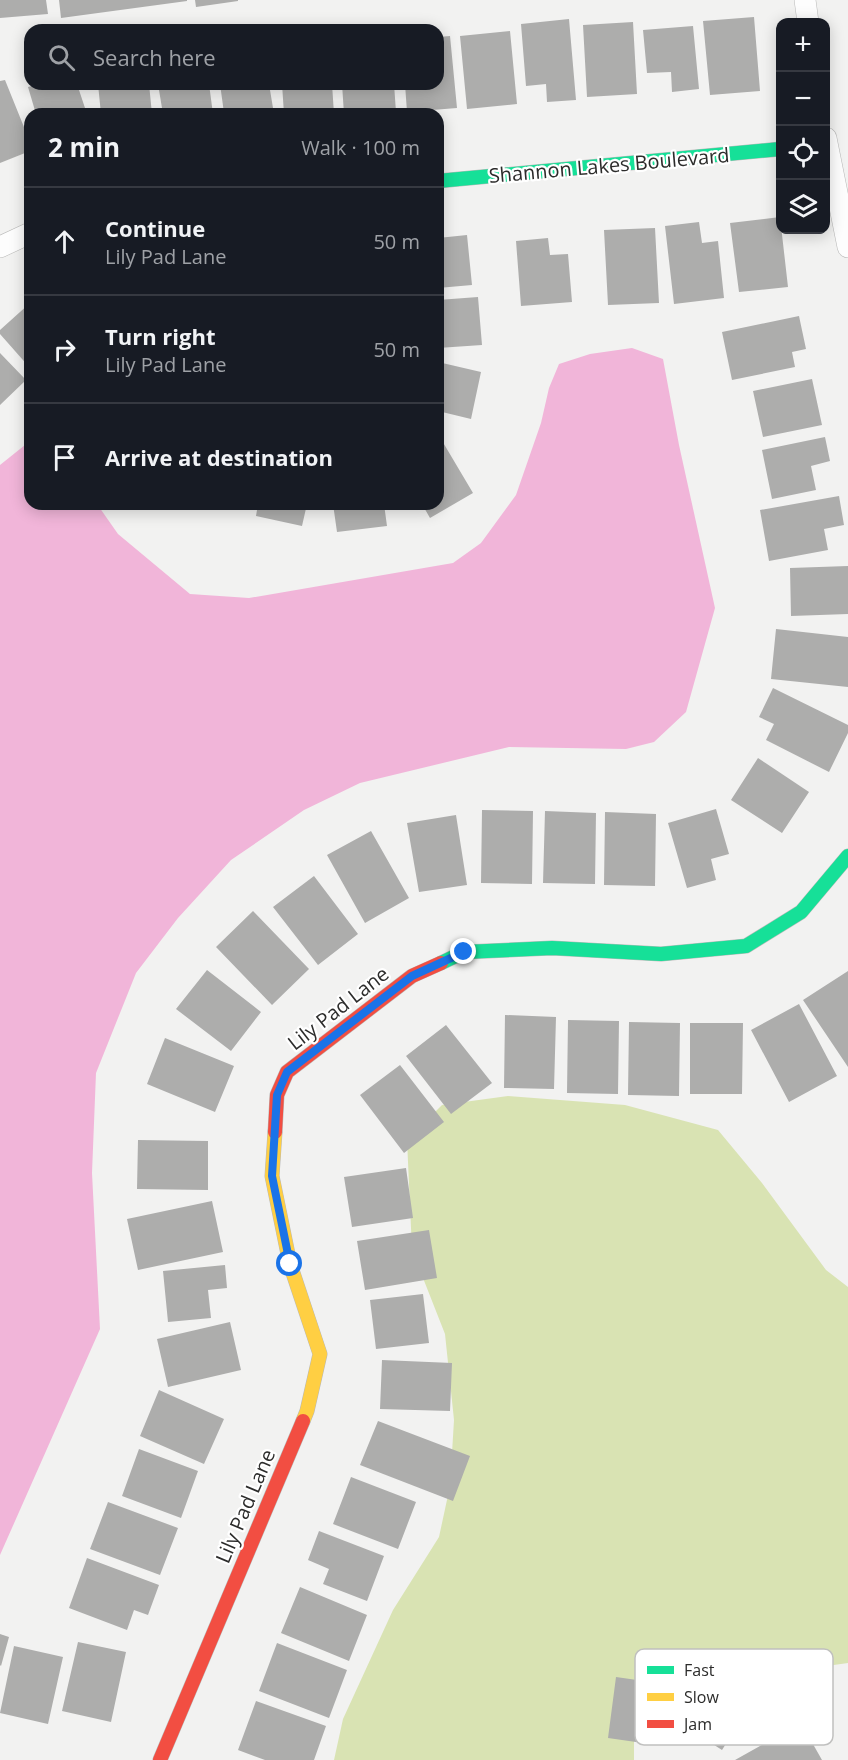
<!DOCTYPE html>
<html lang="en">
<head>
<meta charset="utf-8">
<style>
  :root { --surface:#171b24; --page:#242831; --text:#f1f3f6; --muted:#9ea1a6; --line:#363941 }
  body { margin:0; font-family:"Open Sans",sans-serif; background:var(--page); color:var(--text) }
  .controls { position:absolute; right:18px; top:18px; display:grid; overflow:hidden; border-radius:12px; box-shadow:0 3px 15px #0003 }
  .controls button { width:54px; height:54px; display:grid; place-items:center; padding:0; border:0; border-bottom:2px solid var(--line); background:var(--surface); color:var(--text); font:30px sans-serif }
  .stop { position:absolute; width:18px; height:18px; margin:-14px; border:4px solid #1a73e8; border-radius:50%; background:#fff }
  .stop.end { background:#1a73e8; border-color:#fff; box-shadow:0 2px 6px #0008 }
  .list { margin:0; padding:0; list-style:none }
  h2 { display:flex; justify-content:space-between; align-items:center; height:78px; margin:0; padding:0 24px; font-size:26px }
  h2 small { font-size:20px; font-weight:400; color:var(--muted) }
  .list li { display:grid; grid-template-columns:39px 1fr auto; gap:18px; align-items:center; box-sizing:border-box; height:108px; padding:0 24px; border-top:2px solid var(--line) }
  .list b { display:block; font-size:22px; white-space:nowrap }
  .list p { margin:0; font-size:20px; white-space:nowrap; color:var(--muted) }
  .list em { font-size:20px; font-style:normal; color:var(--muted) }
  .icon { flex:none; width:33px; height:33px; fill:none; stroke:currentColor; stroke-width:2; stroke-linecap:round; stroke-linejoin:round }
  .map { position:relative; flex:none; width:848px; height:1760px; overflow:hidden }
  .search { position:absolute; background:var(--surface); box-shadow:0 3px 15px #0003; left:24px; top:24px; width:420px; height:66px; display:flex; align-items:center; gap:15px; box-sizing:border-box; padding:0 21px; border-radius:18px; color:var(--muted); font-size:22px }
  .panel { position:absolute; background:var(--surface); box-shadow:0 3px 15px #0003; left:24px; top:108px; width:420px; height:402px; border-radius:18px }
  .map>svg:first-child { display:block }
</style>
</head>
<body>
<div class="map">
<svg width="848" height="1760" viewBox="0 0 848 1760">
  <rect width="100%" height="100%" fill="#f2f2f1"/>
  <path fill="#d9e3b3" d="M508 1096 625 1105 718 1130 762 1183 826 1270 848 1287V1663L727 1680 634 1703V1760H334L343 1719 393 1610 439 1537 450 1486 454 1420 445 1334 412 1250 407 1140 442 1105Z"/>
  <path fill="#f1b5d9" d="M632 348 663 359 679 445 715 608 686 712 654 742 626 749 509 747 360 783 304 810 231 860 178 918 136 973 96 1073 92 1173 100 1329 0 1555V465L30 441V504H97L118 534 190 594 249 598 453 563 481 543 516 495 541 423 549 388 559 364 590 354Z"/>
  <path fill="#adadac" d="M0 0H46L48 14 0 18Z
    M59 0H187V1L61 18Z
    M195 0H238V1L196 7Z
    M754 17 760 91 710 95 703 21Z
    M569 19 576 100 547 102 546 84 526 86 521 24Z
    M633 22 637 94 587 97 583 25Z
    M693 26 699 89 672 92 671 72 647 73 643 30Z
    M510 31 517 104 467 109 460 36Z
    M450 36 457 108 407 112 405 84H438V37Z
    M5 80 30 142V151L0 163V81Z
    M39 84H77L87 114H36L28 87Z
    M98 84H149L152 114H101Z
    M158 84H209L213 114H163Z
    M220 84H269L274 114H246L245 109 224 113Z
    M282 84H332L334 114H284Z
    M342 84H394L396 112 344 114Z
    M780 217 788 287 739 292 730 223Z
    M699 222 702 243 718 241 724 298 674 304 665 226Z
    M655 228 659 303 608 305 604 230Z
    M467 235 472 285 438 288V238Z
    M548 238 550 255 568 254 572 302 521 306 516 241Z
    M478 297 482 345 438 348V300Z
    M30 303V368L0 334V330Z
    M799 316 806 349 792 352 795 367 732 380 722 332Z
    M0 353 26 380 0 405Z
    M438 362 481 372 471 419 438 411Z
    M812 379 822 425 763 437 753 391Z
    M438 434 473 493 430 518 422 504H438Z
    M825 437 830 461 811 466 816 490 772 499 762 450Z
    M839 496 844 525 824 529 828 550 769 561 760 510Z
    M258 504H307L302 526 256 516Z
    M333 504H384L387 526 337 532Z
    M848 566V614L791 616 790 568Z
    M776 629 848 637V687L771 679Z
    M773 688 848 725V733L829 772 766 740 774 724 759 717Z
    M758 758 809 792 782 833 731 800Z
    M716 809 729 854 711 859 716 880 687 888 668 823Z
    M482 810 533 811 532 884 481 883Z
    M545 811 596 813 595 884 543 883Z
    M605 812 656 814 655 886 604 885Z
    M456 815 467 885 419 892 407 823Z
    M371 831 409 898 365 923 327 855Z
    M314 876 358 934 318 965 273 907Z
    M253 911 309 969 272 1005 216 947Z
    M207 970 261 1012 231 1051 176 1009Z
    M848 971V1067L803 1000Z
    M799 1004 837 1076 789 1102 751 1030Z
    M505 1015 556 1017 554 1089 504 1088Z
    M568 1020 619 1021 618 1094 567 1093Z
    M629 1022 680 1023 679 1096 628 1095Z
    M690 1023H743L742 1094H690Z
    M446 1025 492 1083 451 1114 406 1056Z
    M165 1038 234 1066 215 1112 147 1084Z
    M400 1065 444 1122 404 1153 360 1095Z
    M138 1140 208 1141V1190L137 1189Z
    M406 1168 413 1218 352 1227 344 1177Z
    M212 1201 223 1252 138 1270 127 1219Z
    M429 1230 437 1278 365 1290 357 1241Z
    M225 1265 227 1288 208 1290 211 1318 168 1322 163 1271Z
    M423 1294 429 1343 376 1349 370 1300Z
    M230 1322 241 1370 168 1387 157 1339Z
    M382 1360 452 1363 450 1411 380 1409Z
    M159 1390 224 1419 204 1464 140 1436Z
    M378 1421 470 1456 453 1501 360 1465Z
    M139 1449 198 1471 181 1518 122 1496Z
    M351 1477 416 1502 398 1549 333 1524Z
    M108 1502 178 1528 160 1575 90 1549Z
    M319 1531 384 1556 367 1601 323 1584 329 1569 308 1560Z
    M87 1558 159 1585 148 1615 134 1610 127 1630 69 1608Z
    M300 1587 367 1615 349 1661 281 1633Z
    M0 1634 9 1637 1 1666 0 1665Z
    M78 1642 126 1652 111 1722 62 1711Z
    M277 1643 347 1670 329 1718 259 1691Z
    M14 1646 63 1657 48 1724 0 1713Z
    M713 1671 755 1698 722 1750 680 1723Z
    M616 1677 665 1684 657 1745 608 1738Z
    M256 1701 326 1726 314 1760H265L238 1750Z
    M801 1723 822 1760H735Z"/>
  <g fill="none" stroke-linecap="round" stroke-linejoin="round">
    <defs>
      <path id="street" d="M805 0 808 22
        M826 138 848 247
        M0 247 30 233"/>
      <path id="fast" d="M438 181 780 149
        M441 963 464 952 552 948 661 954 746 946 801 912 848 856"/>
      <path id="slow" d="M275 1132 272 1176 290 1264 320 1354 307 1411 303 1421"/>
      <path id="jam" d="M275 1132 277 1095 287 1072 412 976 441 963
        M160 1760 303 1421"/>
    </defs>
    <use href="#street" stroke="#b9b9b8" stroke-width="22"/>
    <use href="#fast" stroke="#b9b9b8" stroke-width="15"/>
    <use href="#slow" stroke="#b9b9b8" stroke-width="15"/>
    <use href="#jam" stroke="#b9b9b8" stroke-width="15"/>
    <use href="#street" stroke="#fdfdfd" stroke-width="21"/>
    <use href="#fast" stroke="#16e098" stroke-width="14"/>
    <use href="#slow" stroke="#ffcf43" stroke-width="14"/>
    <use href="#jam" stroke="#f24e42" stroke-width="14"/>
  </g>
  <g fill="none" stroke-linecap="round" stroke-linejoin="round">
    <path stroke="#1a73e8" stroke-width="8" d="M290 1264 272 1176 277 1095 287 1072 412 976 464 952"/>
  </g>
  <g text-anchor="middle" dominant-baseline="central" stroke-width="4.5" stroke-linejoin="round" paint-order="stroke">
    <g font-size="20" fill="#2c2c2b" stroke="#fff">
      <text transform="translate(609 165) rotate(-5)">Shannon Lakes Boulevard</text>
      <text transform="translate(338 1008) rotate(-38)">Lily Pad Lane</text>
      <text transform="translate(245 1506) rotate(-67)">Lily Pad Lane</text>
    </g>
  </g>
  <rect x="635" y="1649" width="198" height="96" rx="9" fill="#fff" stroke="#c0c0bf" stroke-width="1.5"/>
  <rect x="647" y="1666" width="27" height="8" fill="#16e098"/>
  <rect x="647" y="1693" width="27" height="8" fill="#ffcf43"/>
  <rect x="647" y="1720" width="27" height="8" fill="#f24e42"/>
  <g font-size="16" fill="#2c2c2b">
    <text x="684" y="1676">Fast</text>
    <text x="684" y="1703">Slow</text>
    <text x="684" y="1730">Jam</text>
  </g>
</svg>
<div class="controls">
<button>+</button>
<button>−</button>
<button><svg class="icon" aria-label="locate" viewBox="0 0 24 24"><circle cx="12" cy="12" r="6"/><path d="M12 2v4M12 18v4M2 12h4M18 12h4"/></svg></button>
<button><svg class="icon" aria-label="layers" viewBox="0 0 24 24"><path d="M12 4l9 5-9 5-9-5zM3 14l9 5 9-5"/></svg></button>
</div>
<div class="stop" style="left:290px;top:1264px"></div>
<div class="stop end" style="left:464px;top:952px"></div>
<div class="search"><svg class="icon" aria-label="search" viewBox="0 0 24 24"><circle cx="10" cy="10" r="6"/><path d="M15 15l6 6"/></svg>Search here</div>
<section class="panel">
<h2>2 min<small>Walk · 100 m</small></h2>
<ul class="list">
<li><svg class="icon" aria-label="ahead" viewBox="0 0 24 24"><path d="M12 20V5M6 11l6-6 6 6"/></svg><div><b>Continue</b><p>Lily Pad Lane</p></div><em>50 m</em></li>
<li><svg class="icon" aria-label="right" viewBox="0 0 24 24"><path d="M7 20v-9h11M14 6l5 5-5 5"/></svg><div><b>Turn right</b><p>Lily Pad Lane</p></div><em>50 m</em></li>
<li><svg class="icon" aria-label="arrive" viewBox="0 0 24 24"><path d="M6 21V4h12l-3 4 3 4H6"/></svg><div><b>Arrive at destination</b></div></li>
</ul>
</section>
</div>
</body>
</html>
